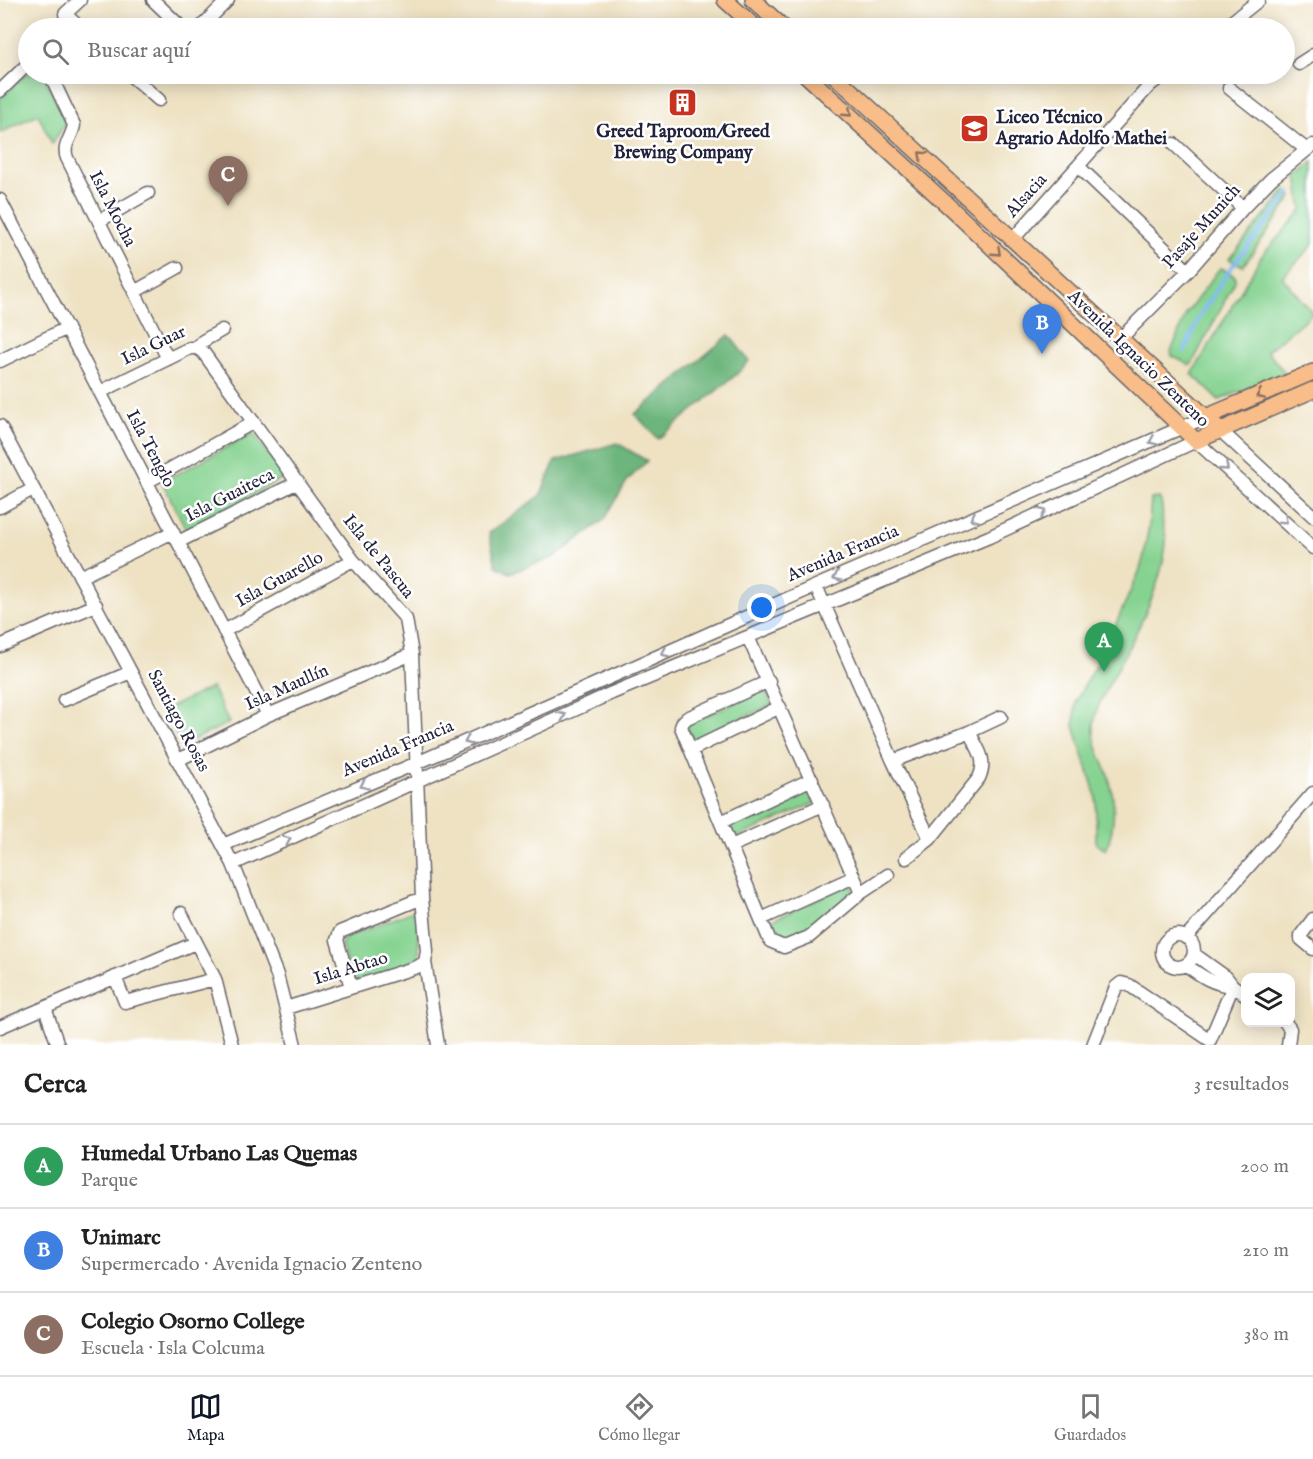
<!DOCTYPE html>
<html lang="es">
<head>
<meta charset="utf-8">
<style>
  :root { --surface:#fff; --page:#f6f6f6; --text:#222; --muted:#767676; --line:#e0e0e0; --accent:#111827 }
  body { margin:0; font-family:"IM FELL English",serif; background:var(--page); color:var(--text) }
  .controls { position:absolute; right:18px; bottom:18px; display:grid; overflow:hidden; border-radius:12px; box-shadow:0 3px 15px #0003 }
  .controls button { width:54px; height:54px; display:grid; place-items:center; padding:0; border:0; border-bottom:2px solid var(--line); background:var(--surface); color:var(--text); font:30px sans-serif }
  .you { position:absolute; left:762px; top:608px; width:21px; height:21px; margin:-15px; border:4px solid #fff; border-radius:50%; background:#1a73e8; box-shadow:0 0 0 9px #1a73e833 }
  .badge { display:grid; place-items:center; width:39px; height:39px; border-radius:50%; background:var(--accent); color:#fff; font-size:20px; font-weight:700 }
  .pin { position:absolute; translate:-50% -50px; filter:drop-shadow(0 2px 3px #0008) }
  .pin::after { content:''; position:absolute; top:32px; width:21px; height:18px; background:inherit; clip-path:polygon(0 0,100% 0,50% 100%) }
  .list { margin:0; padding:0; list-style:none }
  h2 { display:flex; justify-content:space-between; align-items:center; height:78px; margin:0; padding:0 24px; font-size:26px }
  h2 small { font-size:20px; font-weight:400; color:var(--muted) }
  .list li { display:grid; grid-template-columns:39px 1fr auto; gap:18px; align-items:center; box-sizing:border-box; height:84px; padding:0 24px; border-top:2px solid var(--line) }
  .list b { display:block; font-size:22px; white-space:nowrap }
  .list p { margin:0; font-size:20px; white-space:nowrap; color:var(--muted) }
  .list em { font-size:20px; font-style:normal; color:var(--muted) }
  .icon { flex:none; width:33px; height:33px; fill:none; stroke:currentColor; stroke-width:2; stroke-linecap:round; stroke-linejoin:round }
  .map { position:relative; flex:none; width:1313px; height:1045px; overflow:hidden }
  .search { position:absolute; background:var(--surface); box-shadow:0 3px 15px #0003; left:18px; right:18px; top:18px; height:66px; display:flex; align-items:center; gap:15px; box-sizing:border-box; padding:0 21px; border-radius:33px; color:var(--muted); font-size:22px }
  .sheet { height:330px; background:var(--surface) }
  nav { display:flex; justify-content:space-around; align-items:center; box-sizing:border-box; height:84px; border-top:2px solid var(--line); background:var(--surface); font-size:16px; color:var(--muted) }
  nav a { display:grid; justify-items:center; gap:3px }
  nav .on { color:var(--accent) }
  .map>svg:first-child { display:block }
</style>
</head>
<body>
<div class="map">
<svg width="1313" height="1045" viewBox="0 0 1313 1045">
  <rect width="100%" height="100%" fill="#fff"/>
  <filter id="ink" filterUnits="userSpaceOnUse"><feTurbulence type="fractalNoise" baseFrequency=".0167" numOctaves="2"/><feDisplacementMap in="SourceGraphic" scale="12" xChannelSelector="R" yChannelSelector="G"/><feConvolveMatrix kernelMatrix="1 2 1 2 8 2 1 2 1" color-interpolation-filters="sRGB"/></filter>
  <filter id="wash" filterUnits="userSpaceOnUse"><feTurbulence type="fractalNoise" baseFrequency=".008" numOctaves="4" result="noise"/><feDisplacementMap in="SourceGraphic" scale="24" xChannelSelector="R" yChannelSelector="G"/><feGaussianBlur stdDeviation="1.35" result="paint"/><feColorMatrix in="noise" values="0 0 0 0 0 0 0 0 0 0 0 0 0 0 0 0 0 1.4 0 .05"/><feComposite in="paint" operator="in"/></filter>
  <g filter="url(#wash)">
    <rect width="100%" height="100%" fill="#eee2c3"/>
    <path fill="#86d391" stroke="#547a66" stroke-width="1.5" d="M28 72V74H41L44 76 66 123 52 144 38 114 0 133V99Z
      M1313 162V245L1282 277 1313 313 1267 351 1285 373 1219 400 1192 374 1261 257 1302 210 1297 176Z
      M1286 190 1292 197 1243 266 1229 259Z
      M1221 268 1235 276V281L1192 364 1189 365 1172 356 1171 352 1186 314 1219 269Z
      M253 433 285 477 187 531 162 482Z
      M1159 498C1165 506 1161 516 1163 525 1164 531 1167 536 1166 543 1162 587 1137 631 1117 670 1107 688 1096 705 1094 725 1092 744 1104 761 1109 778 1116 803 1115 827 1106 850L1096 844V796L1074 726 1076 701 1089 676 1103 657 1110 637 1139 572 1143 559 1149 526 1151 499Z
      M212 687 229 723 181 746 164 710Z
      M765 689 772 705 693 740 686 725Z
      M809 787 815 803 736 838 729 823Z
      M852 883 854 891C836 907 802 946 778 938L770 921Z
      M418 909 419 958 413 967 358 982 352 980 341 945 345 938Z"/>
    <path fill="#6cb57b" stroke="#476c5b" stroke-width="1.5" d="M729 335 749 361 737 374 658 439 635 414Z
      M617 443 647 461 627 481 604 520 553 558 510 573 496 566 489 533 540 496 555 461Z"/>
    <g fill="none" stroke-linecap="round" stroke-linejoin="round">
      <path stroke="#86bbf5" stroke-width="4" d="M1185 351 1199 317 1231 268 1290 193"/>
    </g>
  </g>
  <g filter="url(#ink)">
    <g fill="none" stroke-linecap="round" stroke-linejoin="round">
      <defs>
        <path id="minor" d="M153 0 182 28
          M80 28 65 14 80 0
          M200 28 228 0
          M1224 28 1259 0
          M1299 64 1313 55
          M50 74 74 125C72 138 62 145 67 158L168 359
          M129 74 159 100
          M1229 88 1307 150
          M0 91 28 64
          M1174 144 1243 208
          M1078 166 1188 271
          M0 200 268 715
          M99 221 148 193
          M1014 238 1150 85 1165 74
          M134 292 177 268
          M1121 338 1188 271 1243 208 1271 179 1313 145
          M197 348 203 352 353 560 406 619 412 654 422 898 427 951 425 962 438 1045
          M0 361 67 328
          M100 392 190 348H197L203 341 222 330
          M0 426 233 864 277 975 295 1045
          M1221 431 1313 516
          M147 482 254 422
          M0 507 33 489
          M178 542 298 482
          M80 577 173 532
          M816 586 893 761 930 839
          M224 631 353 560
          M748 637 861 893
          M0 646 96 605
          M769 681 687 718 683 722 681 727 770 941 784 947 809 937 861 893 888 875
          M64 700 131 672
          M691 750 780 707
          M178 760 268 715 412 654
          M893 761 969 732 1001 717
          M721 822 812 779
          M223 845 417 763 816 586 1206 417
          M731 846 823 805
          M906 858 930 839 979 778C988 759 977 748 969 732
          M233 864 612 693 989 537 1196 441 1313 548
          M181 913 215 979 232 1045
          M761 919 854 877
          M1313 919 1301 935V939L1313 949
          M1162 951a16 16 0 1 1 32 0a16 16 0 1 1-32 0Z
          M1186 938 1313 793
          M1194 954 1226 977 1233 986 1246 995
          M1186 965C1201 976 1214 985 1233 986
          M115 977 125 1002 215 979
          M351 987 337 940 340 932 422 898
          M45 1008 58 1045
          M286 1008 417 967 425 962
          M1285 1022 1290 1029 1288 1045
          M0 1027 195 943
          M1093 1045 1116 987 1121 983 1129 985 1210 1040 1233 986"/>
        <path id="major" d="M725 0 756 28
          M753 0 784 28
          M805 74 954 211 1196 441 1313 390
          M833 74 1221 431
          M1206 417 1313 372"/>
      </defs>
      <use href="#minor" stroke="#69656b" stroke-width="15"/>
      <use href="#major" stroke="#69656b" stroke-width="18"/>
      <use href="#minor" stroke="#fff" stroke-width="12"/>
      <use href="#major" stroke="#f8bd88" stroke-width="15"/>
    </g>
    <defs><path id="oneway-chevron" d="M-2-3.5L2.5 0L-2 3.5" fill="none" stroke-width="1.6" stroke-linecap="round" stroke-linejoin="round" transform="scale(1.5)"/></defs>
    <g stroke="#8d7062">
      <use href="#oneway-chevron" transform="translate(848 113) rotate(43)"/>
      <use href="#oneway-chevron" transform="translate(922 155) rotate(-138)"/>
      <use href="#oneway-chevron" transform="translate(997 252) rotate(43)"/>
      <use href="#oneway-chevron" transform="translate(1260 395) rotate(157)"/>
    </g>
    <g stroke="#9c9ca7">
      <use href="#oneway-chevron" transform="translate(1153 441) rotate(156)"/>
      <use href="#oneway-chevron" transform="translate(1225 467) rotate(41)"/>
      <use href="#oneway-chevron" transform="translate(1042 512) rotate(-25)"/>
      <use href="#oneway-chevron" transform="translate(974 518) rotate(156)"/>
      <use href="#oneway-chevron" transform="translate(1284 520) rotate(43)"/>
      <use href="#oneway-chevron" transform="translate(837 577) rotate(158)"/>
      <use href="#oneway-chevron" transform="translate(665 653) rotate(156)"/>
      <use href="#oneway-chevron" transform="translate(562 716) rotate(-24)"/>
      <use href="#oneway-chevron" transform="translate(468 741) rotate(156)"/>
      <use href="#oneway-chevron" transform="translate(364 785) rotate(157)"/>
      <use href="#oneway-chevron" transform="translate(287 840) rotate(-24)"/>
    </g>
  </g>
  <defs>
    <symbol id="building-square" viewBox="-11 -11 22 22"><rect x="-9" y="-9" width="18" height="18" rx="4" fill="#c8321e" stroke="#fff"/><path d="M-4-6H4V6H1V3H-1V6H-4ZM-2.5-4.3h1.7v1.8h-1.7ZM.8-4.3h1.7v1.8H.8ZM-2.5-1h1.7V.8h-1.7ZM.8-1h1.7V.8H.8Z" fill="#fff"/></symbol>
    <symbol id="school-square" viewBox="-11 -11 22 22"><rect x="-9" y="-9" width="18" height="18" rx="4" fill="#c8321e" stroke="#fff"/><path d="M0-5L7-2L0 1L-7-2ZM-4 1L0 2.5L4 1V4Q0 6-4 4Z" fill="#fff"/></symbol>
  </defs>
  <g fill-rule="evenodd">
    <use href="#building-square" x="666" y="86" width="33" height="33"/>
    <use href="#school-square" x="958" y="112" width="33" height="33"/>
  </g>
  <g text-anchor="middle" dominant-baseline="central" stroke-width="5" stroke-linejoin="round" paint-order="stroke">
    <g font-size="18" font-weight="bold" fill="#22223b" stroke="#fff" text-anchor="start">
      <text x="996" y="118">Liceo Técnico<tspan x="996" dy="21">Agrario Adolfo Mathei</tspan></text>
      <text x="683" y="132" text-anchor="middle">Greed Taproom/Greed<tspan x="683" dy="21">Brewing Company</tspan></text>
    </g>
    <g font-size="18" fill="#22223b" stroke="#fff">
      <text transform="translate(1027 196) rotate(-48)">Alsacia</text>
      <text transform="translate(112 209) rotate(63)">Isla Mocha</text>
      <text transform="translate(1202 227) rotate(-48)">Pasaje Munich</text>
      <text transform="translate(154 346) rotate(-26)">Isla Guar</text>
      <text transform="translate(1138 359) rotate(44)">Avenida Ignacio Zenteno</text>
      <text transform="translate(150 449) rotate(62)">Isla Tenglo</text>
      <text transform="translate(230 496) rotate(-27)">Isla Guaiteca</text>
      <text transform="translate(843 554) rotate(-23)">Avenida Francia</text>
      <text transform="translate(378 557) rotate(51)">Isla de Pascua</text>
      <text transform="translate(280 580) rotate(-29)">Isla Guarello</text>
      <text transform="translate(287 688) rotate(-24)">Isla Maullín</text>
      <text transform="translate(178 721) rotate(62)">Santiago Rosas</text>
      <text transform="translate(398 749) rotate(-23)">Avenida Francia</text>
      <text transform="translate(351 969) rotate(-17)">Isla Abtao</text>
    </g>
  </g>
</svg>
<div class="controls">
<button><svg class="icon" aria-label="layers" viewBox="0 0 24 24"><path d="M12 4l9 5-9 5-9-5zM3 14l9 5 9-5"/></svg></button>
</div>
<div class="you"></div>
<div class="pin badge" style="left:1104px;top:672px;background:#2e9e5b">A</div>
<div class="pin badge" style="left:1042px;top:354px;background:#3f7fe0">B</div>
<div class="pin badge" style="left:228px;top:206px;background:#8d6e63">C</div>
<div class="search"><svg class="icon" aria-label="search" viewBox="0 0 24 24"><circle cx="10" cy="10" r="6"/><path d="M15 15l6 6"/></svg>Buscar aquí</div>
</div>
<section class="sheet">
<h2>Cerca<small>3 resultados</small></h2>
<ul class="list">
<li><span class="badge" style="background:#2e9e5b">A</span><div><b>Humedal Urbano Las Quemas</b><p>Parque</p></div><em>200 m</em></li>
<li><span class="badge" style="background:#3f7fe0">B</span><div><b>Unimarc</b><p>Supermercado · Avenida Ignacio Zenteno</p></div><em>210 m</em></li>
<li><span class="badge" style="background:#8d6e63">C</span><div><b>Colegio Osorno College</b><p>Escuela · Isla Colcuma</p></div><em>380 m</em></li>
</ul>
</section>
<nav>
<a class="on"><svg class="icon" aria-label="map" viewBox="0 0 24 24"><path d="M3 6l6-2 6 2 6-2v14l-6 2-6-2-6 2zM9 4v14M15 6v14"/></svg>Mapa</a>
<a><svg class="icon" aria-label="directions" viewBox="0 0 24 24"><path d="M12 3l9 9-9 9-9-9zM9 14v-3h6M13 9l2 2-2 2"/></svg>Cómo llegar</a>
<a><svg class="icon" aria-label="saved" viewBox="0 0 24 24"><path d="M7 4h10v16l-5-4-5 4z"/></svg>Guardados</a>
</nav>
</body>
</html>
